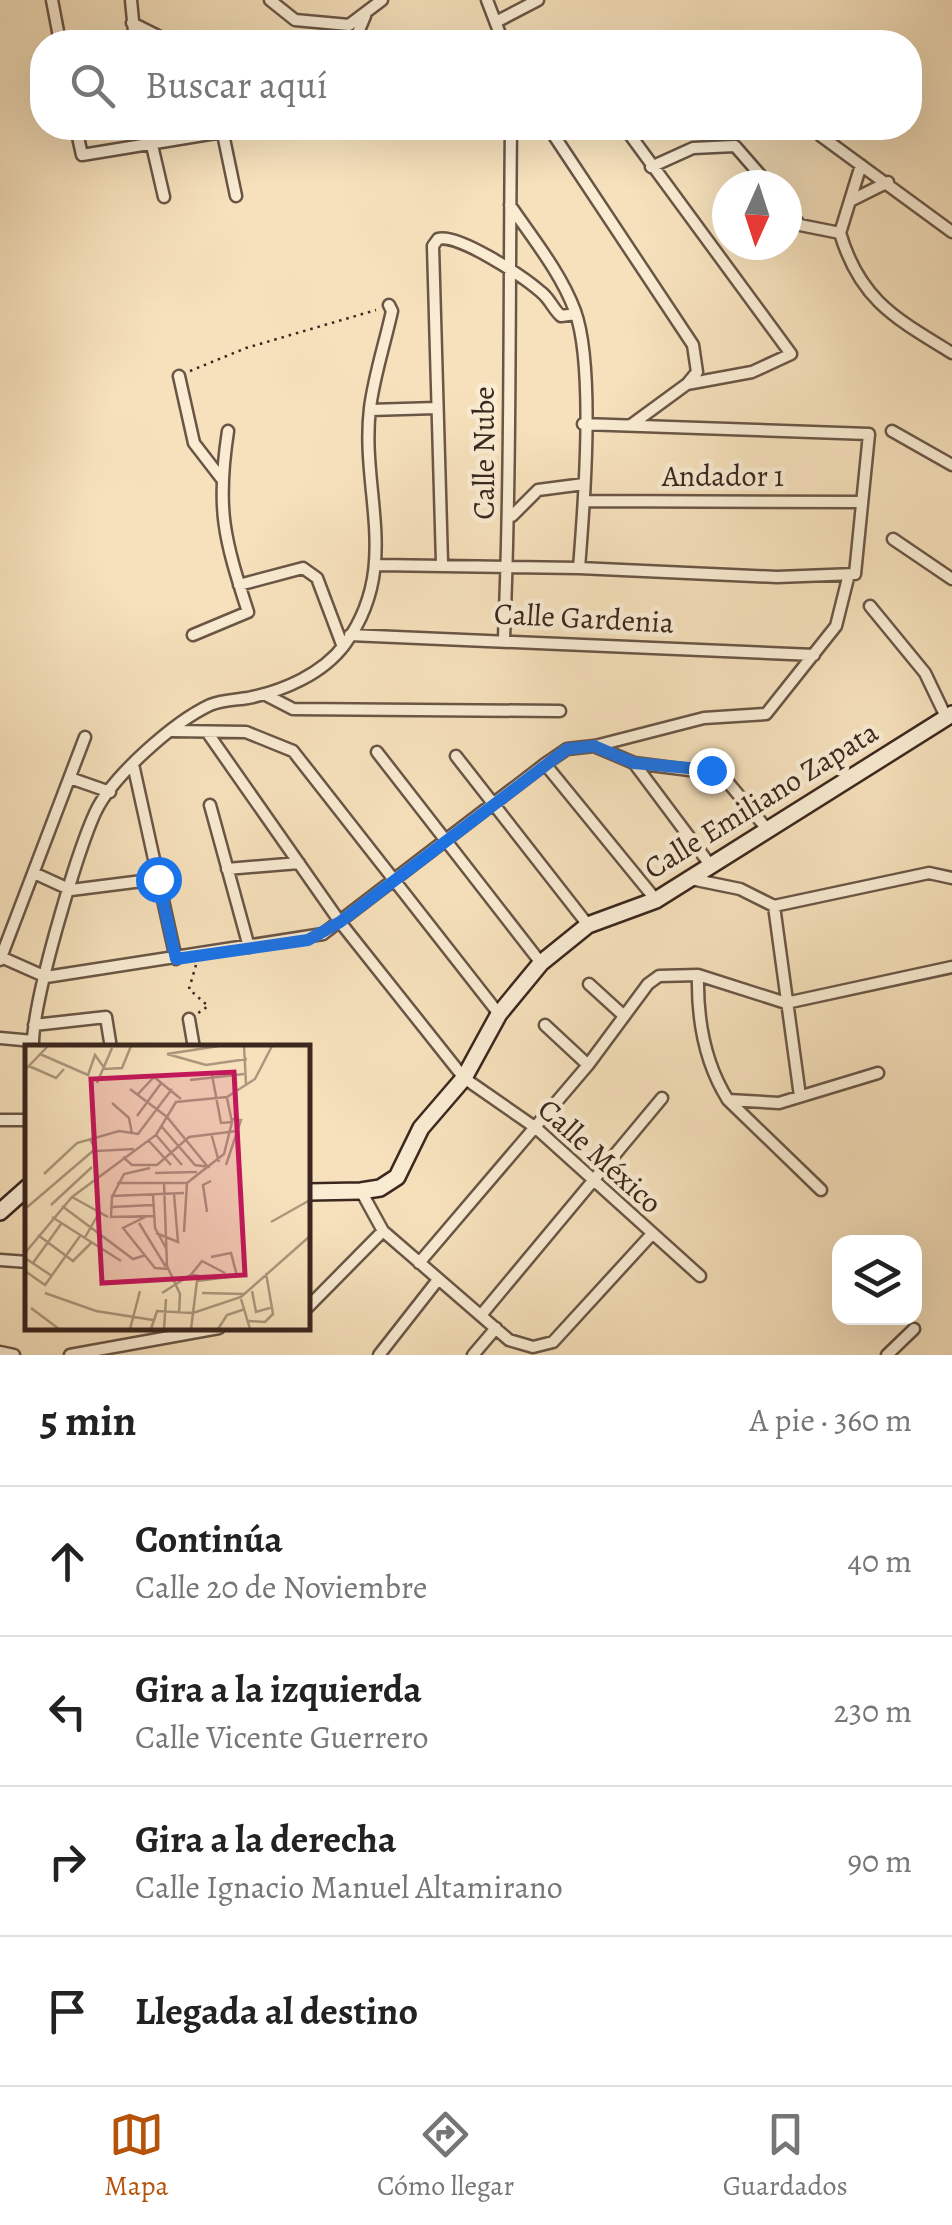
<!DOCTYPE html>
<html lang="es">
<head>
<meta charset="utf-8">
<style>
  :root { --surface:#fff; --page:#f2f2f2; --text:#222; --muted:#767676; --line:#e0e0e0; --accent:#b45309 }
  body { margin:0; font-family:Alegreya,serif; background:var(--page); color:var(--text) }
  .controls { position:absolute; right:30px; bottom:30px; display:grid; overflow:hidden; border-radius:20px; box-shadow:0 10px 40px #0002 }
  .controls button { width:90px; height:90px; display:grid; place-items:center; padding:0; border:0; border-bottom:2px solid var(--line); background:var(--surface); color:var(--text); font:50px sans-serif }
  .compass { position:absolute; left:712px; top:170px; width:90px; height:90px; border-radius:50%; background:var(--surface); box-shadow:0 10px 40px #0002; rotate:183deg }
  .stop { position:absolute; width:30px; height:30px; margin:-22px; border:8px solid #1a73e8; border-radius:50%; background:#fff }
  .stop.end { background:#1a73e8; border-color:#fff; box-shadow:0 2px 10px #0008 }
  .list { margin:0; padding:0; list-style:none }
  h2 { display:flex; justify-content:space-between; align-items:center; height:130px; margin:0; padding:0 40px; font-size:42px }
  h2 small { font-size:32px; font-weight:400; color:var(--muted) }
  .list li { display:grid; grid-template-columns:65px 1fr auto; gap:30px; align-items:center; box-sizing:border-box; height:150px; padding:0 40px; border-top:2px solid var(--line) }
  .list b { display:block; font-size:38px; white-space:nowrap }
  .list p { margin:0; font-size:32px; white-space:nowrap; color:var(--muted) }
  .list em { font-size:32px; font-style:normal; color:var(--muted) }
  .icon { flex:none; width:55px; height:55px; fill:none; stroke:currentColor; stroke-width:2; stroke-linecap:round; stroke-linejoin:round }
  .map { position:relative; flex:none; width:952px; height:1355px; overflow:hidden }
  .search { position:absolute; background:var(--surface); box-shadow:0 10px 40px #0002; left:30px; right:30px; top:30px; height:110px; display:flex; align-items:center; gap:25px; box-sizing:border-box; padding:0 35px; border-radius:40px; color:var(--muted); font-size:38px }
  .sheet { height:730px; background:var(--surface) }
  nav { display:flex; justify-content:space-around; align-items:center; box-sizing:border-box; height:140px; border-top:2px solid var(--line); background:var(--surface); font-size:28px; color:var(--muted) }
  nav a { display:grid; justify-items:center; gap:5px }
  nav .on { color:var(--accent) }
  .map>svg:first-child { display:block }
</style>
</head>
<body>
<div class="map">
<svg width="952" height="1355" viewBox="0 0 952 1355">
  <rect width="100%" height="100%" fill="#f6e1bc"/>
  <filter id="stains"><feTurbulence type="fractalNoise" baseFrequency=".002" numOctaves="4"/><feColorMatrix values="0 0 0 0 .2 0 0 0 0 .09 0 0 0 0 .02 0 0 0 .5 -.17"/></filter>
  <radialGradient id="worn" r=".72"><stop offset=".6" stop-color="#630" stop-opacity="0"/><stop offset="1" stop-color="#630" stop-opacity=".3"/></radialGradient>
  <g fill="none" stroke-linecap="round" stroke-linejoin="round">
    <defs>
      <path id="street" d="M52 0 60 42
        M131 0 135 42
        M270 0 295 20 349 25 382 0
        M487 0 503 42
        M496 22 538 0
        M132 23 170 42
        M354 42 365 16
        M76 128 82 155 222 132
        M148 128 164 197
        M549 128 693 345 697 372 688 383
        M625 128 791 354 752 372 687 384 631 425
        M222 129 236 196
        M821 136 952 232
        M651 167 693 148 735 146 769 185
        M852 200 888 182
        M510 205C533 239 561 273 575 311 595 366 584 506 579 568
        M787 210 800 225 840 233C860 300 895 318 952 353
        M840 233 861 165
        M179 376 194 443 221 478
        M370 410 436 408
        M892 431 952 465
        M584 501 862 502
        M512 516 538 490 584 484
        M893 539 952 579
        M442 563 433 246 438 239C458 233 524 277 541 292 550 299 553 309 561 316L576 314
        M378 565 579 568 777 577 855 574 869 434 583 424
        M239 585 303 568 317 578 343 647
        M870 606 925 673 947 719
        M193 635 248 612C224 538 216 509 228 431
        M350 635 814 655
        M504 638C511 468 509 298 511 128
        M264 694 293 709 560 711
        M172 731 246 732 293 751 499 1014
        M207 732 340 922 464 1078 536 1128 700 1276
        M595 746 704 718 766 714 836 626 848 578
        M377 752 541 963
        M456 756 588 925
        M634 763 711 866
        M133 764 176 959
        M545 764 656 900
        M70 778 110 792
        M210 805 249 947
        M227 869 299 863
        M34 873 71 890 158 879
        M691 879 740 889 774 906 929 873 952 878
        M774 906 800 1096
        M1 957 46 977 323 934 545 764 567 749 594 746 634 763 721 774 767 829
        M0 960 85 737
        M698 975C697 1020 704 1062 728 1100L821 1190
        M589 984 623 1015
        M189 1019 194 1048
        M34 1025 106 1017 111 1048
        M545 1025 588 1065
        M0 1038 33 1041
        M33 1048C31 1005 76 855 95 813 112 776 174 722 210 705 222 700 235 700 248 698 283 691 323 674 345 644 402 566 360 492 370 408 374 376 385 343 392 311L389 305
        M729 1100 779 1103 878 1073
        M0 1120H28
        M361 1191 383 1231 509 1340 533 1347 553 1342 651 1235
        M0 1260 28 1262
        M419 1263 588 1065 648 984 659 976 698 975 786 1003 952 967
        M308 1307 383 1231
        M482 1314 662 1098
        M0 1352 14 1355
        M70 1355 219 1328
        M379 1355 437 1281
        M473 1355 496 1328
        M887 1355 914 1329"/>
      <path id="secondary" d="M308 1192 361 1191 380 1188 397 1177 421 1128 464 1078 499 1014 541 963 588 925 656 900 952 714
        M0 1212 28 1187"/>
    </defs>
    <use href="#street" stroke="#6a5646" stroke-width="15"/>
    <use href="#secondary" stroke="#3b271f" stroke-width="20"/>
    <path stroke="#3b271f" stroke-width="2.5" stroke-dasharray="2.5 5" stroke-linecap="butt" d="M190 371 246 348 376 310
      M196 965 189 989 208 1006 197 1014"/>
    <use href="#street" stroke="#f9ecd3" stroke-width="10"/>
    <use href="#secondary" stroke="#f9ecd3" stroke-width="15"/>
  </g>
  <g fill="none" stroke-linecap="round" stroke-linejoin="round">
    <path stroke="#1a73e8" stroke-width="12" d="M158 879 176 959 308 940 340 922 567 749 594 746 634 763 711 770"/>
  </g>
  <g text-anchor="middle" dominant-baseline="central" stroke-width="9" stroke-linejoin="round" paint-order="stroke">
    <g font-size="30" fill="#3b271f" stroke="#f9ecd3">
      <text transform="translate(484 453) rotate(-90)">Calle Nube</text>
      <text x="723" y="476">Andador 1</text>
      <text transform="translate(584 618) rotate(3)">Calle Gardenia</text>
      <text transform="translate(761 800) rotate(-32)">Calle Emiliano Zapata</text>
      <text transform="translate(600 1156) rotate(42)">Calle México</text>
    </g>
  </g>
  <g transform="translate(25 1045)">
    <rect width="285" height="285" fill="#f6e1bc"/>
    <path fill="none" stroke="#ab977d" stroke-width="2.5" d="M219 1 221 39M15 9 63 30 70 10 80 24 97 23 106 1M142 9 181 20 222 14M142 9 194 1M4 21 31 33 39 24M0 25 23 1M187 30 196 78 207 77M165 35 219 29M72 38 87 3M105 44 142 72 183 122M112 50 129 32 156 54M202 52 230 34 247 1M87 58 104 73 107 89M112 71 137 37M137 82 170 120 185 122M186 88 194 117M131 90 157 120M65 94 71 106 109 104M124 96 146 120M98 112 107 120H132M132 120 164 92 212 86M201 120 216 75 207 74M130 128 172 127M19 129 52 98 94 86 113 89 147 44M92 138H162M139 138 142 221 155 249 154 268M88 150 99 129 125 123M128 150 130 183 141 203M47 152 83 172M26 160 67 122M37 161 108 214 121 210M86 162 128 160M0 164 69 105M182 167 178 140 186 136M122 171 98 183 130 223 143 224M129 171 86 172 87 151 159 148M27 172 96 216M246 177 285 155M114 178 141 222M159 187 162 138 199 109 207 77 202 53M131 188 153 197 149 149M13 190 48 216 66 198M59 194 74 168M0 208 47 152 131 90 151 57 202 52M0 213 27 231M8 218 36 179M0 226 20 240 55 191M165 231 177 216 200 228M227 246 231 267 248 262M20 248 71 266 128 275M137 248 167 229 180 233M177 248 219 249M216 254 225 284M6 263 34 284M224 276 240 277 248 269 241 228M105 284 115 246M126 284 132 266 168 268 216 252 285 191M139 284 141 254M166 284 172 236 212 231 206 208 186 212M193 284 202 270 220 264"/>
    <path fill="#c2185b" fill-opacity="0.15" stroke="#c2185b" stroke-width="5" d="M209 27 220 230 77 238 66 34Z"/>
    <rect width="285" height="285" fill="none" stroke="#3b271f" stroke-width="5"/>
  </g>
  <rect width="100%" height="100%" filter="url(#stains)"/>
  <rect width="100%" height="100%" fill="url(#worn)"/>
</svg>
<div class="controls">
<button><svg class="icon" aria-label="layers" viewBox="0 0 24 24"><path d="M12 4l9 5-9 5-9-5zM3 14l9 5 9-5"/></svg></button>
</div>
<svg class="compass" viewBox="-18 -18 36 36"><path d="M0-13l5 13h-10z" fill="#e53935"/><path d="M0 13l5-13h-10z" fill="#767676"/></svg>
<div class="stop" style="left:158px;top:879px"></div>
<div class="stop end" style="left:711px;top:770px"></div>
<div class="search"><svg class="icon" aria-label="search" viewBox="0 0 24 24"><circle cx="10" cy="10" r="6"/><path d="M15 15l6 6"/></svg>Buscar aquí</div>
</div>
<section class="sheet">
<h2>5 min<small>A pie · 360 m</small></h2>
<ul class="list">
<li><svg class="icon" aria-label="ahead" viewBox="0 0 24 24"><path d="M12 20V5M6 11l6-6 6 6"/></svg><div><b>Continúa</b><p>Calle 20 de Noviembre</p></div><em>40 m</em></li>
<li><svg class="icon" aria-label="left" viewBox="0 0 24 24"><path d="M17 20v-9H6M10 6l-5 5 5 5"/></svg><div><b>Gira a la izquierda</b><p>Calle Vicente Guerrero</p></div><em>230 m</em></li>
<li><svg class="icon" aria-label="right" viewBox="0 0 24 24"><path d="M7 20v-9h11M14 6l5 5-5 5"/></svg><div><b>Gira a la derecha</b><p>Calle Ignacio Manuel Altamirano</p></div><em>90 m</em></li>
<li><svg class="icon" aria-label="arrive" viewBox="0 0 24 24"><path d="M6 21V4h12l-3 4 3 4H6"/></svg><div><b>Llegada al destino</b></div></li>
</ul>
</section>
<nav>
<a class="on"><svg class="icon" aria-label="map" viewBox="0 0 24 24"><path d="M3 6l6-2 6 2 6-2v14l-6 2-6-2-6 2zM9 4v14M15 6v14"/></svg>Mapa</a>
<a><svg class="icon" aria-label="directions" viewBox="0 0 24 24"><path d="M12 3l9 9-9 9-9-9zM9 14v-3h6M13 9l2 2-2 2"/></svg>Cómo llegar</a>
<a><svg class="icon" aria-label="saved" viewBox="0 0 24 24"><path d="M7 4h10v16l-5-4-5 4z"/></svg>Guardados</a>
</nav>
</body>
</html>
